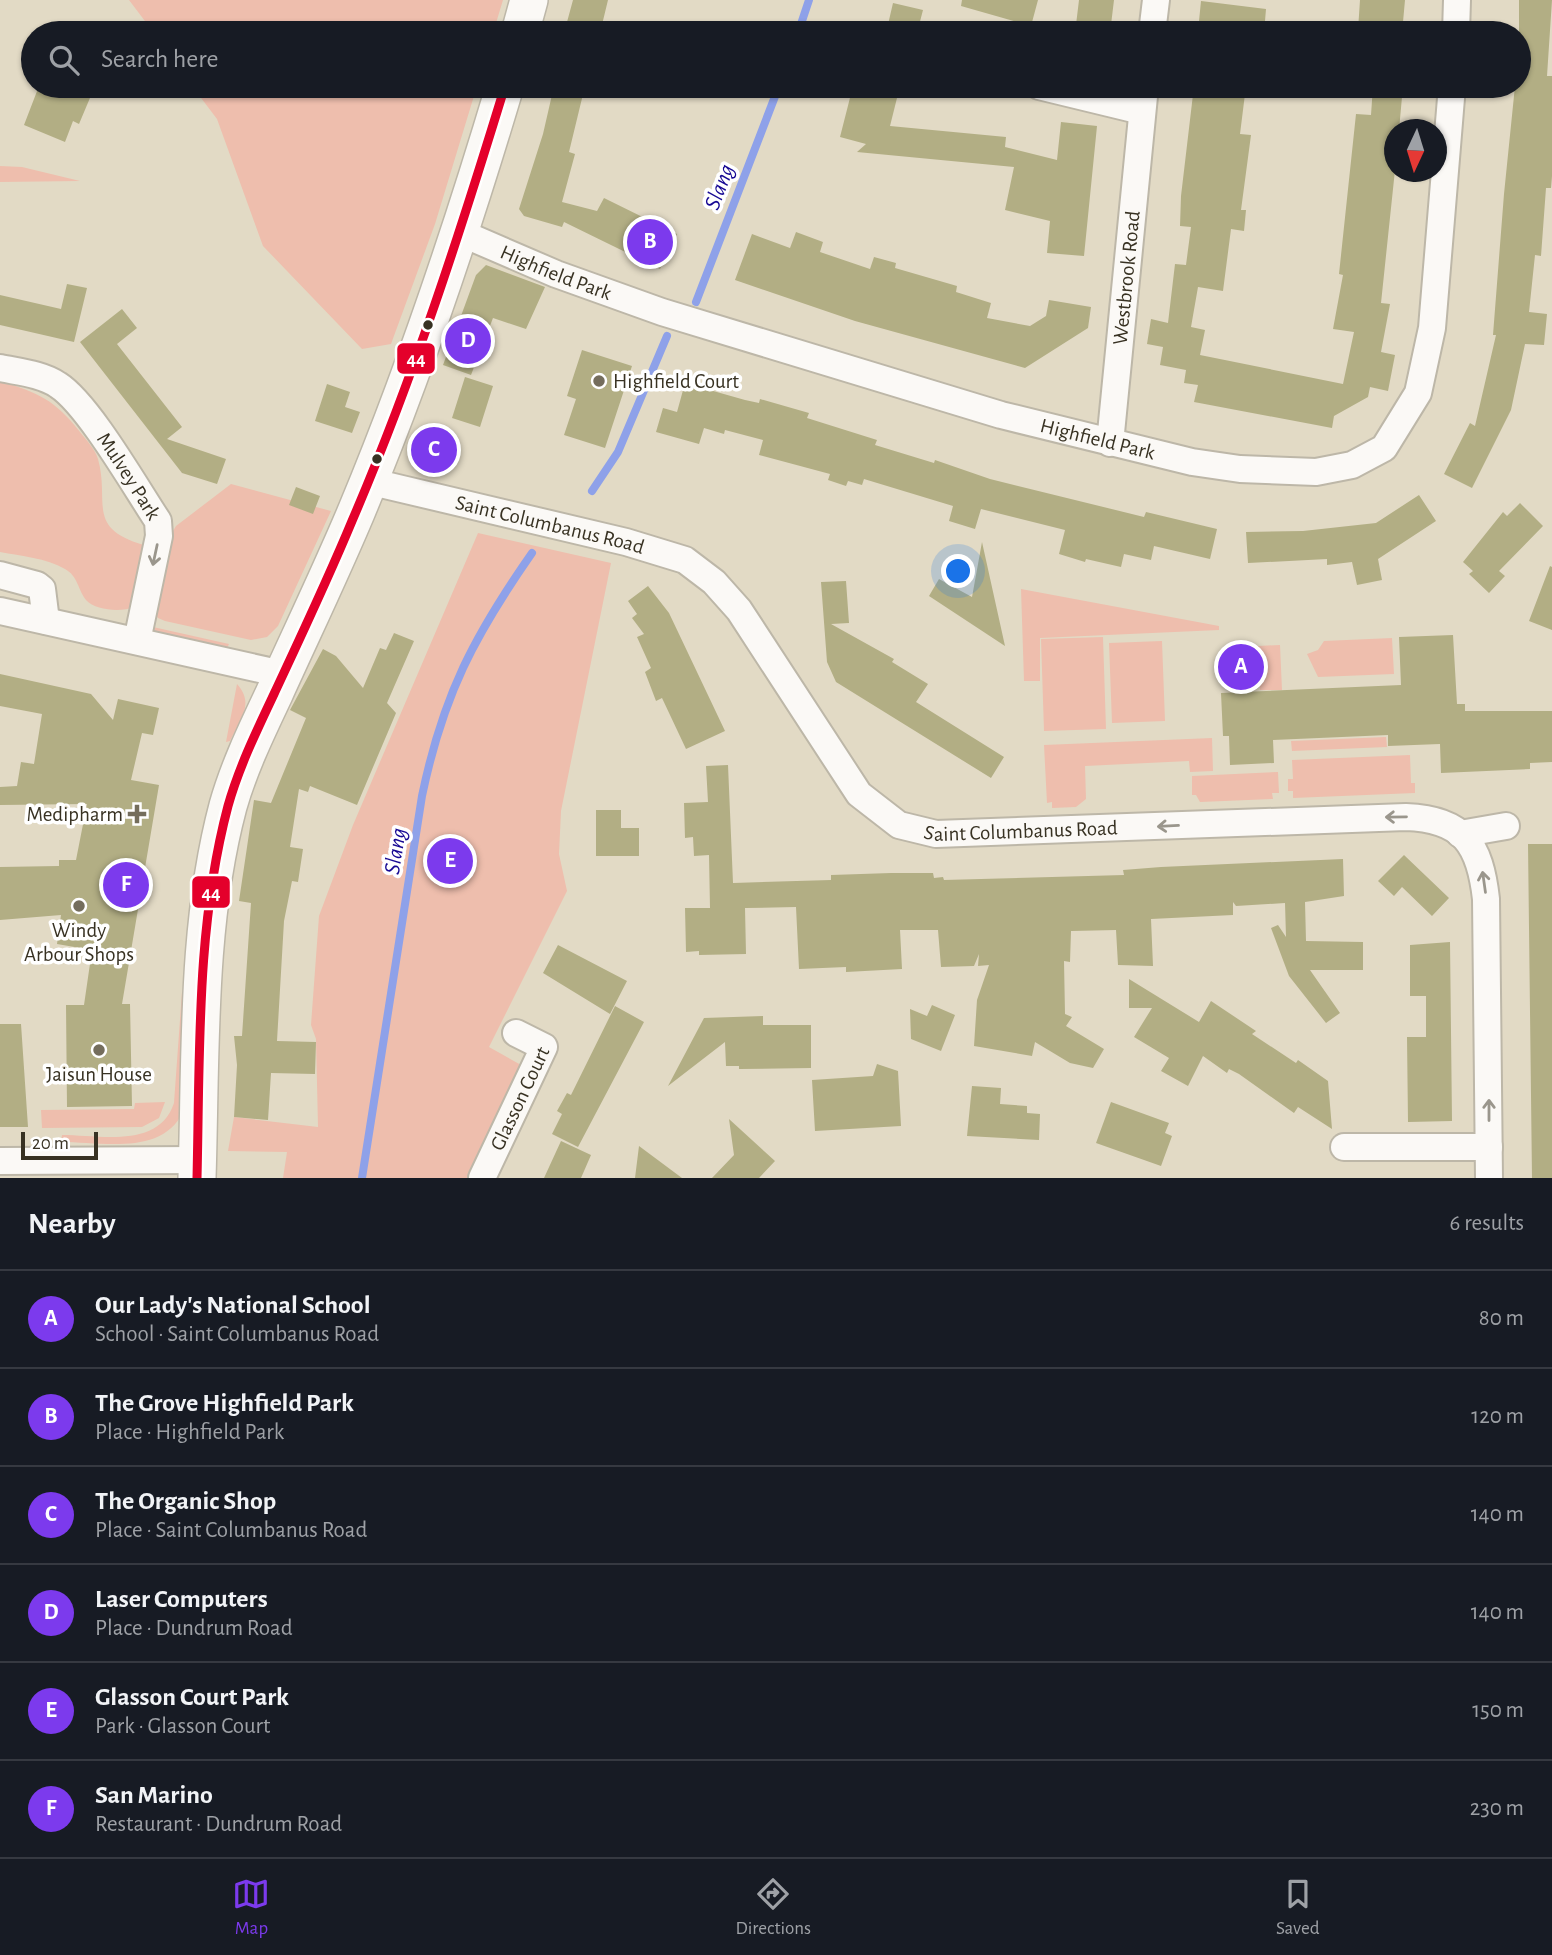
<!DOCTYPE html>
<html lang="en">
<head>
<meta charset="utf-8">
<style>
  :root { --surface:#171b24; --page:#20242c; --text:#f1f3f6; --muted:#9ea1a6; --line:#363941; --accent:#7c3aed }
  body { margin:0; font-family:"Alegreya Sans",sans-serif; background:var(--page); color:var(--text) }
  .compass { position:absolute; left:1384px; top:119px; width:63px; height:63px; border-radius:50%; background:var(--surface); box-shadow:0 2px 5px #0004; rotate:184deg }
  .scale { position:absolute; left:21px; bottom:18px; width:77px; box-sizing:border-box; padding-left:7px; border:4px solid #383223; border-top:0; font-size:19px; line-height:24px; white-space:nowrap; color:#383223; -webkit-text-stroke:5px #fff; paint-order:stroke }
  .you { position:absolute; left:959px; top:572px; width:24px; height:24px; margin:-18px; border:5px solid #fff; border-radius:50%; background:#1a73e8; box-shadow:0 0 0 10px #1a73e833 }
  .badge { display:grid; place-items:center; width:46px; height:46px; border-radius:50%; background:var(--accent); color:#fff; font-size:23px; font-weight:700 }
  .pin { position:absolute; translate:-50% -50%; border:4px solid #fff; box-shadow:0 2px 7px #0006 }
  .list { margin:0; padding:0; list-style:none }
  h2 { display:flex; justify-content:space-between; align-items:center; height:91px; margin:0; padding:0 28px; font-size:30px }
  h2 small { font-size:23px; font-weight:400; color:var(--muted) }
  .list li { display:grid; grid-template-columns:46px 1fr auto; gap:21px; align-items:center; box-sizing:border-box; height:98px; padding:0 28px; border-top:2px solid var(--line) }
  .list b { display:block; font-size:26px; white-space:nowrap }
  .list p { margin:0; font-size:23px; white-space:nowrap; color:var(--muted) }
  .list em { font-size:23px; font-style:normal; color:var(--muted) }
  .icon { flex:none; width:38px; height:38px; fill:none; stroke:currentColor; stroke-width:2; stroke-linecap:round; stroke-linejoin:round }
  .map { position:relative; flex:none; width:1552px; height:1178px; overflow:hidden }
  .search { position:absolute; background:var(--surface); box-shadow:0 2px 5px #0004; left:21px; right:21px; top:21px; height:77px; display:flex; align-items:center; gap:18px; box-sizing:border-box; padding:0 24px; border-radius:38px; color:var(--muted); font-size:26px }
  .sheet { height:679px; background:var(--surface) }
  nav { display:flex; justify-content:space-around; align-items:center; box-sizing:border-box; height:98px; border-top:2px solid var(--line); background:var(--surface); font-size:19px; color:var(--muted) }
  nav a { display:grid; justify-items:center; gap:4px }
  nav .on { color:var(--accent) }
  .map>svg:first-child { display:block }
</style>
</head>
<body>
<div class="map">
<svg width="1552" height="1178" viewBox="0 0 1552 1178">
  <rect width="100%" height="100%" fill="#e2dac5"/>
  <path fill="#eebead" d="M129 0H503L493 33H154Z
    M192 86H477L435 224 391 344 362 349 263 246 217 119Z
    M0 166 22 167 80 181 0 182Z
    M0 381C39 393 55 400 80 432 87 441 95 449 98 459 110 502 85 528 144 545L134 607C122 612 96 611 86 600 78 590 78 576 65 569 46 558 21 556 0 552Z
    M231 484 331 511 278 626 267 637 251 640 165 621 158 618 152 609 170 536 176 526Z
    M478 533 611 563 561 811 559 854 567 891 489 1047 521 1065 473 1178H283L287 1152 228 1151 234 1117 318 1127 316 1039 311 1025 319 916 353 825Z
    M1021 589 1219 626V630L1040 638V681H1024Z
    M153 627 229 644 227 648 153 632Z
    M1103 637 1106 729 1044 731 1041 639Z
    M1392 638 1394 674 1318 677 1307 654 1318 650 1324 641Z
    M1162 641 1165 721 1112 723 1109 643Z
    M1280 645 1282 690H1260L1258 646Z
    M237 684C255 704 240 720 230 741L226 742Z
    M1386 737 1387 747 1292 751 1291 741Z
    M1212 738 1213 771 1190 772 1189 761 1085 766 1086 799 1076 807 1052 808V802L1047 803 1044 745Z
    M1410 755 1411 783H1415V793L1293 798V791H1288V779H1293L1292 760Z
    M1278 772 1279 793H1272L1273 799 1200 802 1196 795H1192V776Z
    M182 992 186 1001 183 1112C162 1156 102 1142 61 1142L62 1135C100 1135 159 1149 174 1103Z
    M165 1102 159 1118 142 1127 42 1128 41 1110 134 1109 135 1103Z"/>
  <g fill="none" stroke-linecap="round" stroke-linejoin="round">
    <path stroke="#8ea1e9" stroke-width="8" d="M798 33 809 0
      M696 302 779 86
      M592 491 618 452 667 336
      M362 1178 422 796C443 695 474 636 532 553"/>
  </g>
  <path fill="#b2ae84" d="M573 0H608L600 33H564Z
    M962 0H1038L1031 26 961 6Z
    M1079 0H1114L1110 33H1075Z
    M1360 0H1405L1402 33 1358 30Z
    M1519 0H1552L1547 76H1552V176L1551 188H1546L1541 256 1535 255 1529 312 1547 314 1544 345 1525 344 1511 410 1472 488 1444 474 1470 423 1475 426 1496 335H1493L1504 194 1515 86H1519Z
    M1201 1 1266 9 1264 33H1229L1230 25 1199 21Z
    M893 3 923 10 917 33H886Z
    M39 86H95L79 124 73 121 65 142 24 125Z
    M554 86H585L569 152 575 154 562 202 597 211 604 198 677 234 660 269 564 222 562 227 524 216 519 209 543 134Z
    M853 86H900L890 126 1006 137 1005 147 1057 160 1061 122 1097 126 1084 256 1047 253 1050 221 1005 210 1014 167 857 152 866 144 840 137Z
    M1194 86H1246L1240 134 1251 135 1241 210H1246L1244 231 1231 229 1223 291 1198 287 1191 327 1205 330 1200 355 1343 384 1354 332 1333 329 1343 275 1339 274 1356 114 1371 115 1373 86H1403L1399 130H1395V170L1381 303 1390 304 1381 352 1395 355 1388 391 1370 387 1368 397 1334 416 1332 428 1194 402 1198 385 1184 383 1186 370 1160 365 1163 347 1147 344 1151 319 1168 323 1175 264 1186 265 1191 227 1180 226 1181 196Z
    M796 232 823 242 820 252 870 269 874 257 896 263 895 268 957 286 956 292 991 303 987 318 1030 326 1046 316 1049 300 1091 307 1088 328 1025 368 855 321 735 280 752 234 790 248Z
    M486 265 545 287 526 329 493 318 471 375 443 365 476 275Z
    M67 284 87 288 74 342 0 325V295L61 309Z
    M122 309 137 328 117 344 182 427 167 439 226 459 217 484 182 473 80 342Z
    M582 350 632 366 605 448 564 435 576 399 567 396Z
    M465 377 493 386 480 427 452 418Z
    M685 383 745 400 759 403 760 399 809 413 807 418 877 440 875 445 934 463 935 460 990 479 1144 517 1146 512 1217 529 1210 559 1154 546 1151 560 1124 554 1121 567 1086 559 1085 562 1059 554 1065 530 981 509 975 529 949 521 953 506 864 479 862 485 848 481 846 486 828 480 830 474 759 455 763 440 725 430 724 434 704 428 699 444 656 432 663 408 677 412Z
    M327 384 350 392 345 407 360 412 352 433 315 421Z
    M429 427 451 434 438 474 416 467Z
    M296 487 320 496 313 514 289 505Z
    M1419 495 1436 521 1378 559 1382 580 1357 585 1352 562 1327 565V559L1248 563 1246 532 1303 531 1376 523Z
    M1520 503 1543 526 1499 571 1505 576 1489 593 1469 574 1473 571 1463 562 1503 512 1507 516Z
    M982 542 1005 646 929 596 939 579 972 597Z
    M1550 566 1552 567V630L1529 621Z
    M846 581 849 623 831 624 894 659 892 662 928 684 916 702 1004 757 991 778 836 682 827 662 821 582Z
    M648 586 669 613 725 731 686 749 662 698 656 701 645 672 651 668 637 637 644 634 632 618 637 614 628 601Z
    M394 633 414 641 387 703 396 713 357 805 310 786 308 792 299 789 290 847 303 849 298 882 292 881 284 921 277 1041 316 1042 315 1074 271 1073 268 1120 234 1117 237 1065 234 1036H242L251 903 239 901 254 800 271 803 306 718 290 710 323 649 336 656 363 688 380 648 386 650Z
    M1453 635 1457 704H1465V711H1552V762L1530 763V769L1441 773 1440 744 1388 746V735L1273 740 1274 763 1230 765 1229 736H1223L1221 693 1401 685 1399 637Z
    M0 674 91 694 113 720 118 699 159 708 153 735 142 733 131 780 159 785 122 1004H130L132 1106 67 1107 66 1005H84L92 950 57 944 61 915 0 920V867L59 866V860H76L87 804 0 805V787L17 786 21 762 34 764 42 714 0 706Z
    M728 765 733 883 831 880V875L891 873H933L934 878 943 877 944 880 1124 875 1123 870 1161 867 1343 859 1344 896 1305 902 1306 941 1363 942V970H1310L1340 1013 1326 1023 1289 976 1271 928 1278 925 1286 937 1285 903 1236 906 1233 902V915L1151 919 1153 966 1118 965 1116 930 1071 931 1070 962 1064 961 1065 1014 1072 1017 1066 1026 1104 1049 1093 1068 1070 1063 1035 1042 1032 1056 974 1046 977 1000 989 965 978 966 979 954 974 966 941 967 938 930H900L902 969 846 972V967L799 969 796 907 745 908 746 954 699 955V951L686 952 685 908H710L709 855 694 856 693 837 685 838 684 803 708 802 706 766Z
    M596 810H621V828H639V856H596Z
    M1528 844H1552V1178H1532Z
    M1404 855 1449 898 1432 916 1402 887 1394 896 1378 881Z
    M1450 942 1452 1121 1408 1122 1407 1037H1426V996H1410V945Z
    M558 945 627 981 610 1014 543 973Z
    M1129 979 1199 1022 1211 1001 1256 1031 1252 1034 1296 1063 1298 1060 1328 1081 1332 1129 1298 1107 1294 1113 1239 1074 1229 1069 1227 1073 1203 1056 1188 1086 1161 1071 1169 1058 1134 1037 1152 1008H1129Z
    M932 1005 955 1015 941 1051 911 1039 910 1009 927 1016Z
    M615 1006 644 1022 578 1147 552 1134 562 1114 557 1111 567 1093 571 1095Z
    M763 1016V1025H811V1068L739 1069V1066H726L725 1042 668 1086 704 1018Z
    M0 1024H21L28 1127H0Z
    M877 1064 898 1071 901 1126 815 1131 812 1080 873 1076Z
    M972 1086 1001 1088 1000 1104 1027 1106V1113L1040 1114 1039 1140 967 1136Z
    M1111 1102 1169 1123 1165 1133 1172 1136 1161 1166 1096 1143Z
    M729 1119 775 1161 759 1178H712L734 1155Z
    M561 1141 591 1155 581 1178H544Z
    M639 1146 682 1178H635Z"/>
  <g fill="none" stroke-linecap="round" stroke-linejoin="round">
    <defs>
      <g id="street">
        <path d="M1152 33 1156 0"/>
        <path d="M1456 33 1457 0"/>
        <path d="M1039 86 1142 111"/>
        <path id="s1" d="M461 233 556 274 662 312 1001 415 1192 462 1240 469 1316 472 1352 465 1384 448 1418 393 1432 328 1452 86"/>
        <path id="s2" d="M0 368C19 372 42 374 58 385 88 404 136 488 158 521L159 536 137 641"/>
        <path id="s3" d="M1110 443 1145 86"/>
        <path id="s4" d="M368 481 626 542 685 560 714 582 739 610 859 794 899 825 936 834 1406 817C1464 819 1480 845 1486 899L1489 1178"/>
        <path d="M0 575 37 585 42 589 46 621"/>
        <path d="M0 611 282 674"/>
        <path d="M1460 834 1506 826"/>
        <path d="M1344 1147H1489"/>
        <path d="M0 1161 198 1160"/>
        <path id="s5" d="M482 1178 544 1047 516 1033"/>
      </g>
      <path id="secondary" d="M520 33 529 0
        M197 1178C201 1055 196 926 228 806 239 767 257 730 274 694 302 632 331 572 357 510 415 371 462 230 505 86"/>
    </defs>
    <use href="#street" stroke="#bdb7a8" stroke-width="30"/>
    <use href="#secondary" stroke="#bdb7a8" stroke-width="40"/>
    <use href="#street" stroke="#fbf9f6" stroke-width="26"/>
    <use href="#secondary" stroke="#fbf9f6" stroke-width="37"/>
    <defs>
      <path id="bus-1" d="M197 1178C200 1054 196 926 228 806 239 767 257 730 274 694 301 636 328 579 352 521 413 379 460 233 505 86"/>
    </defs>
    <use href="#bus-1" stroke="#fff" stroke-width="14"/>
    <use href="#bus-1" stroke="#e4002b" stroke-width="9"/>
  </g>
  <defs><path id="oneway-shaft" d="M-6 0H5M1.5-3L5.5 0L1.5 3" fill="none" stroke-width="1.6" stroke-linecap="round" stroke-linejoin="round" transform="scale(1.75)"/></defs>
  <g stroke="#9a968c">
    <use href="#oneway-shaft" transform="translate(155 555) rotate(102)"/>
    <use href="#oneway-shaft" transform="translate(1396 817) rotate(179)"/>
    <use href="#oneway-shaft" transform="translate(1168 826) rotate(177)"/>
    <use href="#oneway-shaft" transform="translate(1484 882) rotate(-98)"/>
    <use href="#oneway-shaft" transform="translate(1489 1110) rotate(-90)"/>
  </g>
  <g fill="#383223" stroke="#fff" stroke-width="2.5">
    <circle cx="428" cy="325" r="6"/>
    <circle cx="377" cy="459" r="6"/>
  </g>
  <g fill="#746d5c" stroke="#fff" stroke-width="2.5">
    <circle cx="599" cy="381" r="7"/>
    <path d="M133.5 803.5h7v7h7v7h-7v7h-7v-7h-7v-7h7z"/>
    <circle cx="79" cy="906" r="7"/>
    <circle cx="99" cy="1050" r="7"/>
  </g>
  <g text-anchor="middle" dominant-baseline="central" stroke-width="7" stroke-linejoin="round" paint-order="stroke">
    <g font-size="21" fill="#383223" stroke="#fff">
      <text stroke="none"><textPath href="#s1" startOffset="103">Highfield Park</textPath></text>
      <text stroke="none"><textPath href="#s3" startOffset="166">Westbrook Road</textPath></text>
      <text stroke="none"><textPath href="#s1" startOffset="670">Highfield Park</textPath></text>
      <text stroke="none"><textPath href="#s2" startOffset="177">Mulvey Park</textPath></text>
      <text stroke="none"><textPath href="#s4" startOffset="187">Saint Columbanus Road</textPath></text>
      <text stroke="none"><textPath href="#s4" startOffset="794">Saint Columbanus Road</textPath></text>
      <text stroke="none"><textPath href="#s5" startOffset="88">Glasson Court</textPath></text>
    </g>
    <g font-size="21" fill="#383223" stroke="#fff">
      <text x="613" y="381" text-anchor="start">Highfield Court</text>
      <text x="123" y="814" text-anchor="end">Medipharm</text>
      <text x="79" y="930">Windy<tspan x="79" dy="24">Arbour Shops</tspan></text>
      <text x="99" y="1074">Jaisun House</text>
    </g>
    <g font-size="23" font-style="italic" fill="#160893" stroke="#fff">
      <text transform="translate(720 187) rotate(-69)">Slang</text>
      <text transform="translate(396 851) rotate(-81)">Slang</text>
    </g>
  </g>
  <g stroke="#fff" stroke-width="2.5">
    <rect x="396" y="342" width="40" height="33" rx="7" fill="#e4002b"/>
    <rect x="191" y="875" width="40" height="34" rx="7" fill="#e4002b"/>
  </g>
  <g font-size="19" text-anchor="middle" font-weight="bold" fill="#fff">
    <text x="416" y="365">44</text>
    <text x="211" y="899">44</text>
  </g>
</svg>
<svg class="compass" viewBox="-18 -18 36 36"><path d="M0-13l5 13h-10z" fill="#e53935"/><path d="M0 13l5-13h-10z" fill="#9ea1a6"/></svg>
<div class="scale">20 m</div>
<div class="you"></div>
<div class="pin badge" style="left:1241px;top:667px">A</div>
<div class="pin badge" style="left:650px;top:242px">B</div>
<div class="pin badge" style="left:434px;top:450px">C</div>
<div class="pin badge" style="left:468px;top:341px">D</div>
<div class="pin badge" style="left:450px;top:861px">E</div>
<div class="pin badge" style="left:126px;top:885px">F</div>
<div class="search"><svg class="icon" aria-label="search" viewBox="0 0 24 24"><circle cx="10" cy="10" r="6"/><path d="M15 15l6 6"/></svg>Search here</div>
</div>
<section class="sheet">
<h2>Nearby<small>6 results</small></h2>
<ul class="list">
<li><span class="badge">A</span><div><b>Our Lady's National School</b><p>School · Saint Columbanus Road</p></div><em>80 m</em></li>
<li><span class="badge">B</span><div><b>The Grove Highfield Park</b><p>Place · Highfield Park</p></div><em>120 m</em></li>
<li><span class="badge">C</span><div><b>The Organic Shop</b><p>Place · Saint Columbanus Road</p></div><em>140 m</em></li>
<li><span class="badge">D</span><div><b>Laser Computers</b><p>Place · Dundrum Road</p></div><em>140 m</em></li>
<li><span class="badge">E</span><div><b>Glasson Court Park</b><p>Park · Glasson Court</p></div><em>150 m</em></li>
<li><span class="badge">F</span><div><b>San Marino</b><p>Restaurant · Dundrum Road</p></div><em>230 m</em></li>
</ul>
</section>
<nav>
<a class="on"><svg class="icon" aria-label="map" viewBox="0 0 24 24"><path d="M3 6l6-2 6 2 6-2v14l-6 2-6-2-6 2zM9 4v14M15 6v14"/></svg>Map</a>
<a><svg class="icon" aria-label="directions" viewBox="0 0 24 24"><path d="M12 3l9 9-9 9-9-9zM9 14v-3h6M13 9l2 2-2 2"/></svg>Directions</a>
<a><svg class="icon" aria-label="saved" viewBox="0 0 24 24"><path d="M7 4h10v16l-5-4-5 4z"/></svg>Saved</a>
</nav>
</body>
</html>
